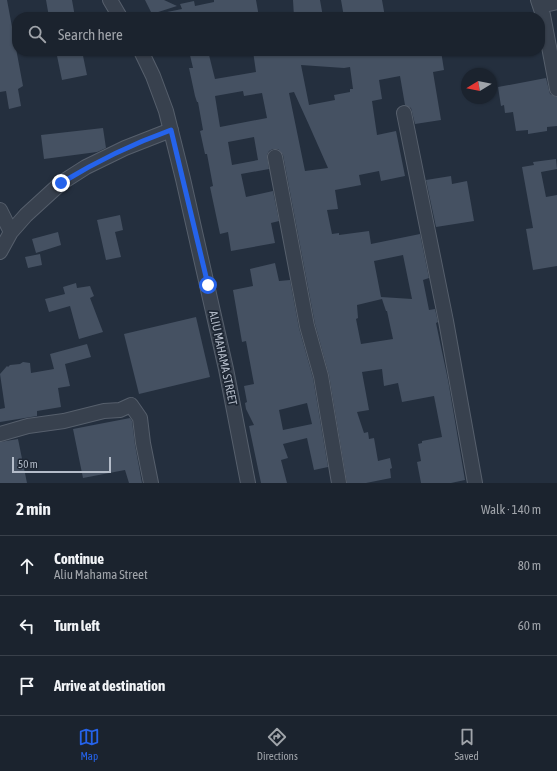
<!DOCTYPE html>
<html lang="en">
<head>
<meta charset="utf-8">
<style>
  :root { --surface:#1b232e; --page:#242b36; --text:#f1f3f6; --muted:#a0a4aa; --line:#39404a; --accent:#2563eb }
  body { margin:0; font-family:"Asap Condensed",sans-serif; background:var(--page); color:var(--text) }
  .compass { position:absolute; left:461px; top:68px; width:36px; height:36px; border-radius:50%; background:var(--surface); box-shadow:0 1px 3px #0004; rotate:260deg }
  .scale { position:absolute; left:12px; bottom:10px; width:99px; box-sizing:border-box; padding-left:4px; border:2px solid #b4bcc9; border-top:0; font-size:11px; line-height:14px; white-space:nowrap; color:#b4bcc9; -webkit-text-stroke:3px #1d2633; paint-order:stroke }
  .stop { position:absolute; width:12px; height:12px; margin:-9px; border:3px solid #2563eb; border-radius:50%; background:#fff }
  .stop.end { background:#2563eb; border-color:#fff; box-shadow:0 1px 4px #0008 }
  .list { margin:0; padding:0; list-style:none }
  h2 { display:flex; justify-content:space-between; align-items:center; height:52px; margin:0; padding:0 16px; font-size:17px }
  h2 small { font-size:13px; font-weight:400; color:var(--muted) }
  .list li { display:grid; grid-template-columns:26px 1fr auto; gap:12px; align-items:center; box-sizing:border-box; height:60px; padding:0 16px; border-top:1px solid var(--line) }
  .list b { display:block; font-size:15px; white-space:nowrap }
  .list p { margin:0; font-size:13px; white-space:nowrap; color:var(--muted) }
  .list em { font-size:13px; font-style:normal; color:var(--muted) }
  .icon { flex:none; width:22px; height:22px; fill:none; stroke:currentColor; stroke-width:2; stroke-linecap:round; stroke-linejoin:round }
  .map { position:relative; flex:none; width:557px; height:483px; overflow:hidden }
  .search { position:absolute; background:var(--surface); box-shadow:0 1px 3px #0004; left:12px; right:12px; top:12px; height:44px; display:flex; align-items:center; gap:10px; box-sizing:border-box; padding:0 14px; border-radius:16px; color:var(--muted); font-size:15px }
  .sheet { height:232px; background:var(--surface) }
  nav { display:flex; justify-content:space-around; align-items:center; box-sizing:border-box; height:56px; border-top:1px solid var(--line); background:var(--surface); font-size:11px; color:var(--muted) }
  nav a { display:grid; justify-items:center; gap:2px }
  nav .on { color:var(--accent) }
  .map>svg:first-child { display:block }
</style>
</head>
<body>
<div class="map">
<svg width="557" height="483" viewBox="0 0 557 483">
  <rect width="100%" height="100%" fill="#242f3e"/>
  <path fill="#455162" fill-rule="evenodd" d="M0 0H7L23 86 18 89 21 106 9 109 6 91 0 92Z
    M46 0H72L75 17H49Z
    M145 0H164L177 6 152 14Z
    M214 0H256L259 17H168L167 12 182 9 180 4 194 1 195 6 214 2Z
    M293 0H320L323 17H294Z
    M341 0H382L385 17H344Z
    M56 51H82L87 75 62 80Z
    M189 51H208L215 79 256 72 253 51H296L346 56 345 51H441L444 70 433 72 441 120 415 124 411 108 405 105 400 76 379 80 382 99 372 101 377 135 396 131 405 176 381 181 379 171 359 175 361 185 335 190 338 209 327 210 332 234 339 233V235L369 231 371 244 420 234 429 278 423 280 429 310 435 309 438 322 436 323 448 380 465 480 451 483H421L417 462 421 461 418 444 422 443V441L442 437 434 396 402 402 398 383 384 386 382 369 362 372 369 410 357 412 364 433 368 432 369 439 374 438 378 461 390 458 392 468 390 469 391 478 366 483H347L329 375 315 324 283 155 278 149H273L269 151 267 155 269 169 241 174 246 197 273 191 279 221 271 223 275 243 231 251 228 232 220 234 210 187 213 186 207 154H205L200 131 203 130 198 102H197L195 96 189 68H193ZM301 65 344 68 350 67 353 89H350V92L334 95 335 100 309 105ZM243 91 244 96 262 93 267 118 220 127 215 96ZM294 92 309 125 328 168 305 171 289 93ZM254 137 258 160 232 165 228 142ZM403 255 412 299 381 297 374 261ZM382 299 386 311H387L393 339 361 344 356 319 358 318 357 305Z
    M546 78 550 94 557 97V126L547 127V131L528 134V130L516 131 513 112 505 113 504 105 501 106 498 87Z
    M103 128 106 148 97 152 44 159 41 135Z
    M556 159 557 169 541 172 546 197 557 195V266L533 270 526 229 533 228 522 167 534 165 533 162Z
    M451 176 452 184 467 181 474 221 436 227 426 180Z
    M120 215 123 230 115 232 121 257 106 260 97 220Z
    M58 232 61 245 36 253 32 239Z
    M40 254 42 265 28 268 25 257Z
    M275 263 279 281 290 280 299 328 313 378 328 467 314 470 307 438 283 444 288 458 281 460 287 483H261L249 426 254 425 246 409 245 403 247 402 244 386 254 384 246 341 242 342 233 290 253 286 250 269ZM307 403 312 424 283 430 279 410Z
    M76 283 77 288 90 286 94 296 90 298 103 332 79 339 70 306 49 312 45 299 65 294 63 287Z
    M196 317 210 377 139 394 124 334Z
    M87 344 91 357 65 364 70 386 58 388 61 407 37 411V416L0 422V409L5 408 0 374 7 366 8 367 10 365 20 364 23 362 30 363 31 373 54 369 50 354Z
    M130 418 132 421 135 445 142 483H129L125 470 83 478 73 429Z
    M18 439 27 483H0V442Z"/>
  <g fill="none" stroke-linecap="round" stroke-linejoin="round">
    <defs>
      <path id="minor" d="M110 0 120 17
        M538 0 543 15 557 89
        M540 6 557 2
        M141 51 153 76 166 111 183 179 226 369 248 483
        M404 113 446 321 475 483
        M275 157 307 326 321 376 339 483
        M0 210 11 232
        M0 252 11 232 26 215 61 183 86 167 125 148 171 130
        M0 434 28 426 64 421 104 411 120 410 131 405 140 418 143 443 151 483"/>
    </defs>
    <use href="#minor" stroke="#565f6c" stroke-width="16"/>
    <use href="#minor" stroke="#38414e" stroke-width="14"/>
  </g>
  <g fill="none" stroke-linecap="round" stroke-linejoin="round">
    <path stroke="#2563eb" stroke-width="5" d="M61 183C97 161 132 144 171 130L208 285"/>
  </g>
  <g text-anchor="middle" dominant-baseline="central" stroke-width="3.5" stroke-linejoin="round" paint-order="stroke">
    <g font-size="12" fill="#b4bcc9" stroke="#1d2633">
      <text transform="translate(223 358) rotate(78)">ALIU MAHAMA STREET</text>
    </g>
  </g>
</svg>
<svg class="compass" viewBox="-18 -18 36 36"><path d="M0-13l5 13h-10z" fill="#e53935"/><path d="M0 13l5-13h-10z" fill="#a0a4aa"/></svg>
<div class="scale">50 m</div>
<div class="stop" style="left:208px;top:285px"></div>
<div class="stop end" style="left:61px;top:183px"></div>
<div class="search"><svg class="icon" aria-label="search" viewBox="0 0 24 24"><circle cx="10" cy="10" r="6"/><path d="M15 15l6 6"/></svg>Search here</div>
</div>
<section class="sheet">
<h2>2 min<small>Walk · 140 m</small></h2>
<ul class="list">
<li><svg class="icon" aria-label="ahead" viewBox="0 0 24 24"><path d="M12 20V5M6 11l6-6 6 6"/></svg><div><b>Continue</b><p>Aliu Mahama Street</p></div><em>80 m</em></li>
<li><svg class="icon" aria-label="left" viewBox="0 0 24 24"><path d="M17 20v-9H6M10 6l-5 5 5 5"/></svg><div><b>Turn left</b></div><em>60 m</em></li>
<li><svg class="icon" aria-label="arrive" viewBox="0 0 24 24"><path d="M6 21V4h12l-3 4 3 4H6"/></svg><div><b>Arrive at destination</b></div></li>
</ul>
</section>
<nav>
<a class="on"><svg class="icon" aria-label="map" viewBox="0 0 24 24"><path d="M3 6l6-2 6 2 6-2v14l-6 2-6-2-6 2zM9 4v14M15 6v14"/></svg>Map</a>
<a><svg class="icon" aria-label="directions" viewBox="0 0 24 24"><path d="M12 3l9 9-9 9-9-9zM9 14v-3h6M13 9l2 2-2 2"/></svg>Directions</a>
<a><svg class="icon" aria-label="saved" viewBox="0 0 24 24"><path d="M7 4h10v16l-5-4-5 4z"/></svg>Saved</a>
</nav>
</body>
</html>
